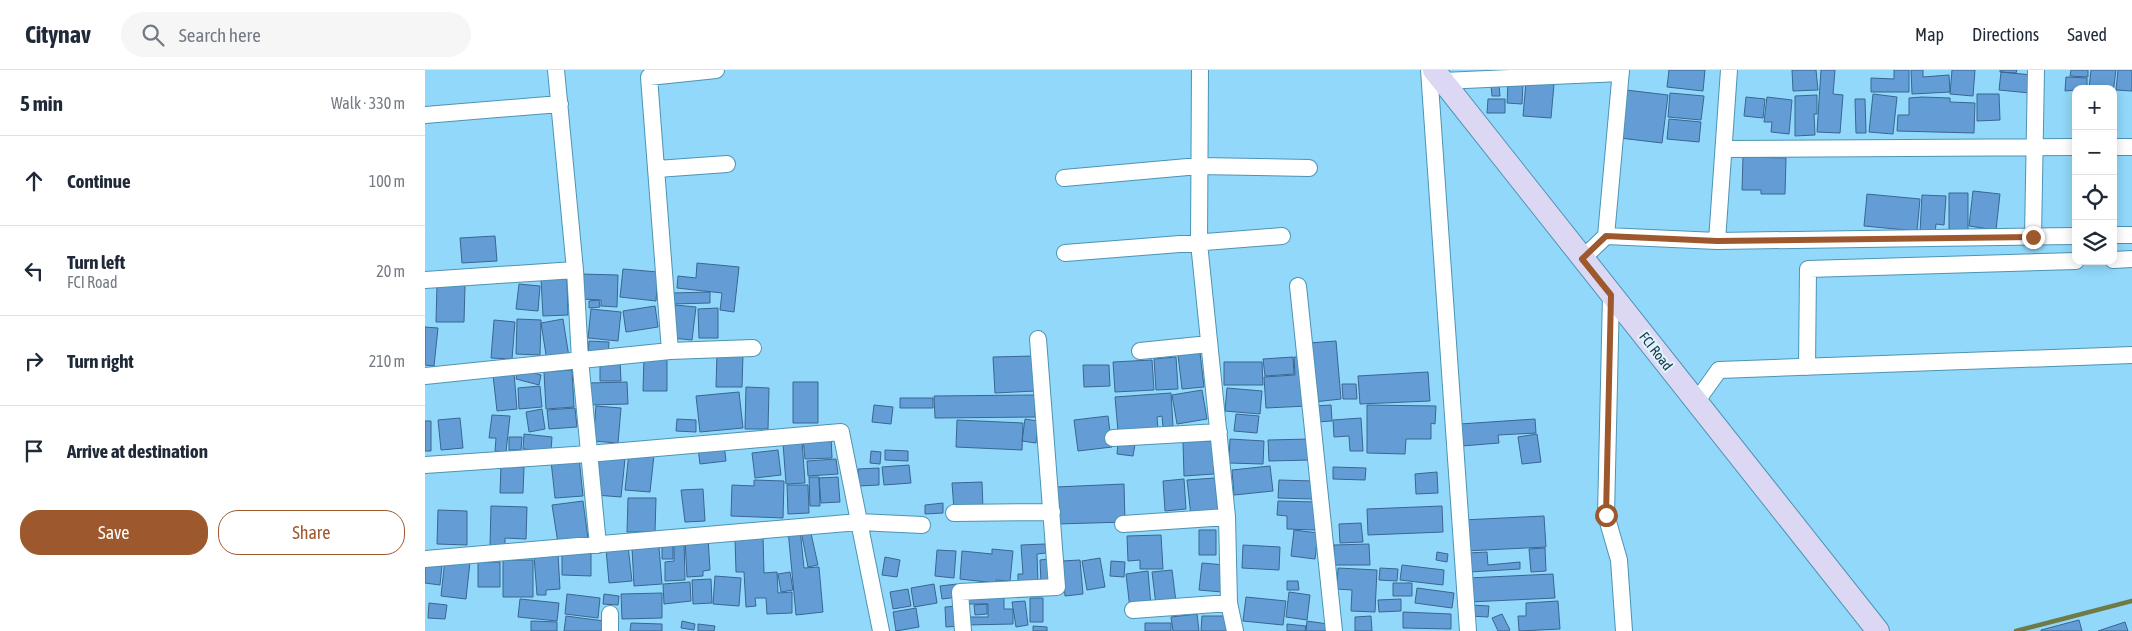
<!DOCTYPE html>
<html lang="en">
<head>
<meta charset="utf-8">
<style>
  :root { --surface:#fff; --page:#f6f6f7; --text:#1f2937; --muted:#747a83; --line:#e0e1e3; --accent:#9e582e }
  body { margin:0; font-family:"Asap Condensed",sans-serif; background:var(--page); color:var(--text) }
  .controls { position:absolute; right:15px; top:15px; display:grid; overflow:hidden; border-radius:10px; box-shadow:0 2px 12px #0003 }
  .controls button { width:45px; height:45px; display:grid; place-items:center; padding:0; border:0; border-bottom:1px solid var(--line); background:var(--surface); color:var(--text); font:25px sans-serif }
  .stop { position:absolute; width:15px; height:15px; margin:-11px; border:4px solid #9e582e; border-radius:50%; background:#fff }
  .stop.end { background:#9e582e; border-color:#fff; box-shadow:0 1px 5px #0008 }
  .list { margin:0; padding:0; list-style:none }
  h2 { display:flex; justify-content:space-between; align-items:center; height:65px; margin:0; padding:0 20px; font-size:21px }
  h2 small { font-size:16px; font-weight:400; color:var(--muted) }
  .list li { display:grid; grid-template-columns:32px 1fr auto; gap:15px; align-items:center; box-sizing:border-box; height:90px; padding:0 20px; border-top:1px solid var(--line) }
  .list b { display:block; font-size:19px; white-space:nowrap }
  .list p { margin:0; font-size:16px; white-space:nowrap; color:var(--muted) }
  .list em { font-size:16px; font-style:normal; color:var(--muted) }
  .actions { display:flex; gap:10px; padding:15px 20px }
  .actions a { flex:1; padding:11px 0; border:1px solid var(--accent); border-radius:20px; text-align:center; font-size:18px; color:var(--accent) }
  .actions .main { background:var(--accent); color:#fff }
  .icon { flex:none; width:28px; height:28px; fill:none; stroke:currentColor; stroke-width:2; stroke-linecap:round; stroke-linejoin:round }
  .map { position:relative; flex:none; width:1707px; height:561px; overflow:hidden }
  header { display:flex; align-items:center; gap:30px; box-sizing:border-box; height:70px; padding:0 25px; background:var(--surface); border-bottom:1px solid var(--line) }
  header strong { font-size:24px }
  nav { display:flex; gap:28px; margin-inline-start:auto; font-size:18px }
  .search { width:350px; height:45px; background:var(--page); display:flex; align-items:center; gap:12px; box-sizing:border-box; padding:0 18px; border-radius:28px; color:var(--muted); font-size:19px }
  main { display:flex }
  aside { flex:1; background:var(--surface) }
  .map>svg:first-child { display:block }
</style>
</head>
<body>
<header>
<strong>Citynav</strong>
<div class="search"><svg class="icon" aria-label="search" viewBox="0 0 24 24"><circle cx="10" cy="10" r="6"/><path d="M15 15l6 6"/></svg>Search here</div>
<nav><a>Map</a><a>Directions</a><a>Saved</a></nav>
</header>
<main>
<aside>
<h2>5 min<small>Walk · 330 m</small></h2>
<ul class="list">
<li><svg class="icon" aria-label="ahead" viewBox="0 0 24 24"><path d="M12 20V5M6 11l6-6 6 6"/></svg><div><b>Continue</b></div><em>100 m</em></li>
<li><svg class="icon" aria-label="left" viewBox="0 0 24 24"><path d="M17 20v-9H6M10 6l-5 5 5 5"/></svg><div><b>Turn left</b><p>FCI Road</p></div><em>20 m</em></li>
<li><svg class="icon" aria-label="right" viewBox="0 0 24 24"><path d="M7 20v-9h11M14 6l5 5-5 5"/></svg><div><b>Turn right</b></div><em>210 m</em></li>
<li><svg class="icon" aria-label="arrive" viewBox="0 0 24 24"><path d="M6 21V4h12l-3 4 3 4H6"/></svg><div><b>Arrive at destination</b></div></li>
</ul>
<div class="actions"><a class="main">Save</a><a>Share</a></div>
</aside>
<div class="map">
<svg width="1707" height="561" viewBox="0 0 1707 561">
  <rect width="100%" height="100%" fill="#91d8fa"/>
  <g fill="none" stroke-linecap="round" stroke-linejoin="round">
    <path stroke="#707a46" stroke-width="4.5" d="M1591 561 1707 531"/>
  </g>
  <path fill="#649dd6" stroke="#396691" d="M1244 0H1280L1278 21 1242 17Z
    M1367 0H1391L1393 20 1368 21Z
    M1396 0H1410L1408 24 1418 25 1415 63 1392 62Z
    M1469 0H1484V22H1446V8L1469 9Z
    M1486 0H1498V7L1524 5 1525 22 1487 24Z
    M1527 0H1550L1548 26 1525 24Z
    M1575 0H1592L1591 3 1575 2Z
    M1646 0H1663V7L1645 6Z
    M1666 0H1691L1688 23V19H1664Z
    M1693 0H1707V21L1691 20Z
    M1576 2 1607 5 1605 23 1574 20Z
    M1641 7 1662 8V19L1640 21Z
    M1101 12 1129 14 1126 48 1098 46Z
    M1083 13 1098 14 1097 34 1082 33Z
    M1066 15H1074L1075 26H1067Z
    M1201 20 1243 25 1237 73 1195 68Z
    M1245 23 1279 26 1276 50 1243 47Z
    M1448 24 1472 27 1468 64 1444 62Z
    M1552 24H1574L1575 50 1552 51Z
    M1392 25V44H1389L1390 65 1370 66V26Z
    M1321 27 1340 29 1338 48 1319 46Z
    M1342 27 1367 30 1364 64 1346 62 1347 52H1339Z
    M1497 27 1525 28V32L1550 33 1549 63 1472 61 1473 45H1484V28Z
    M1063 29H1080V43H1062Z
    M1430 29H1440L1441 63H1431Z
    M1244 49 1276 52 1274 72 1242 69Z
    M1318 87 1361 88 1360 124H1336V120H1317Z
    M1548 121 1575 124 1571 160 1544 156Z
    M1524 123H1543V160H1524Z
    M1442 124 1495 129 1492 161 1439 156Z
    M1497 125 1521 126 1519 155 1511 154 1510 163 1495 162Z
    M70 166 72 191 37 193 35 168Z
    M272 193 314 197 309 242 295 240 297 223 252 218 253 206 271 208Z
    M198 199 233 202 231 231 195 227Z
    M156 204 193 205 192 237 176 236V230L156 229Z
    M142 208 143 245 118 246 116 209Z
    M94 214 115 216 113 241 91 239Z
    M12 215H40L39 252H11Z
    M285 222V233L247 234V223Z
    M174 230 175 237 164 238V231Z
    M250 235 271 237 267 270 247 268Z
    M230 236 233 257 201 262 198 241Z
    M293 238V268H274L273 239Z
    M166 239 196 242 193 271 163 268Z
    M92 249 116 250 115 285 91 284Z
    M138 249 144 287 122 291 116 253Z
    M69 250 90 252 87 289 66 288Z
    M0 257 13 258 9 296 0 295Z
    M164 271 184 272 183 286 163 285Z
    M911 271 916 329 889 332 884 273Z
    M292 283 318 284 317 317H291Z
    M775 283 779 317 757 319 753 285Z
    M219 286 242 287V321H218Z
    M609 286 610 321 570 323 568 287Z
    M751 287 753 319 731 320 729 289Z
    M868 287 869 304 840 306 838 289Z
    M869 287H877L882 336 841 338 839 307 870 305Z
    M727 290 729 320 690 322 688 292Z
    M195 291 196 311H175V292Z
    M799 292H837L838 315H799Z
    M658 295H684L685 316 659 317Z
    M93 299 116 305 114 315 91 309Z
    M147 300 149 337 121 339 119 302Z
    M1003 302 1005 331 935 334 933 306Z
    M89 303 92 339 72 341 68 305Z
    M202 312 203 334 164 335 163 313Z
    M368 312H393V353H368Z
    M917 314H931L932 329H918Z
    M115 316 117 337 94 339 93 318Z
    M321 317 344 318 343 359H320Z
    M802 318 837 321 835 344 800 341Z
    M777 320 782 349 752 354 747 325Z
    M314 322 318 358 275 362 271 326Z
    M746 323 748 356 738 357 737 346 732 347 733 359 693 361 690 327Z
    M610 325V347L510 348 509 326Z
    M475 328H508V338H475Z
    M449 335 468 337 466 354 447 352Z
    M906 335 907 351 891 352 890 336Z
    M942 335 1011 336 1010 354 1006 353V369H981L980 384 942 383Z
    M171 336 196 338 193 373 168 371Z
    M150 338 152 357 124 359 122 340Z
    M117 339 120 359 104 362 101 342Z
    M811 344 834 346 832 363 809 361Z
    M67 345 85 346 81 382 70 381 71 368H64Z
    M683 346 687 377 653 381 649 350Z
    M35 348 38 378 16 380 13 350Z
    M936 348 938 381H925L924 366 909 367 908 350Z
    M252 349 271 350V362L251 361Z
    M600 349 613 351 611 373 597 371Z
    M1110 349 1111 363 1073 365 1074 373 1037 376 1035 354Z
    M532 350 598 353 597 380 531 377Z
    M0 351H6V381H0Z
    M99 364 127 367 126 381 98 379Z
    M1112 364 1116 392 1097 394 1093 367Z
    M406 366 407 388 380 389 378 368Z
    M84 367H97L96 380H84Z
    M805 369 839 371 838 394 804 393Z
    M886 369V390L844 391 843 370Z
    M377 371 380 413 361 414 358 373Z
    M788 371 789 404 759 406 758 372Z
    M693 372 710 374 708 386 692 384Z
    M299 374 301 391 275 394 273 378Z
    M353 380 356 405 330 408 327 383Z
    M460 380 483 381V391L460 390Z
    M446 381 456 382 455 394 445 393Z
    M204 383 229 385 225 422 200 420Z
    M174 386 200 389 196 427 170 425Z
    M154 388 158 426 130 428 126 391Z
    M411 389 413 404 383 406 382 391Z
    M76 395 99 397 98 423H75Z
    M484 395 486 413 459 415 457 397Z
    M845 396 848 421 809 425 807 400Z
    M908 397 941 398 940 410 908 409Z
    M454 398V415L433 416V399Z
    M1012 402 1013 423 991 424 990 404Z
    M384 407H394L395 436H385Z
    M413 407 415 432 396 433 394 408Z
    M790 408 793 441 766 446 762 410Z
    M759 409 761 439 740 441 738 411Z
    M329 410 359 411 358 448 306 446 307 415 329 416Z
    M854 410 888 411 887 429 853 428Z
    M557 412 558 439 529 440 527 413Z
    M699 414 700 452 632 454 631 417Z
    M362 415H383L384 443 363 444Z
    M278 419 280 451 260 452 256 420Z
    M203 428H231L230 462H202Z
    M158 431 163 469 133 473 127 435Z
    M853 431 891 432 890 460 862 459V446L852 445Z
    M518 433V443L500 444V435Z
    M66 436 102 437 101 469 80 468V477H65Z
    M1017 436 1018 462 943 465 942 439Z
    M13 440 42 441V475L12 474Z
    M1119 446 1121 477 1040 481 1038 450Z
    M936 453 938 472 915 473 914 454Z
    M375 459 379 498 394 497 398 542 371 545 363 460Z
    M385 459 393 495 383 497 376 461Z
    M774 460H791V485H774Z
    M869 460 893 463 890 489 866 486Z
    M736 465 738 499H715V490L703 491 702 466Z
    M338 466 339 503 352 502 353 523 367 522V543L342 544 341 528H330L331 536 321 537 319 502H311L310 467Z
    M283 468 285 500 278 501V506L262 507 260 470Z
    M249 470H259L260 510 240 511V492L249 491Z
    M248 471V489H237V472Z
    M620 474 621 483 612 484 613 514 593 515V504H598L596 475Z
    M944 474 945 495H909V475Z
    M818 475 855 477 854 500 817 498Z
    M203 476 207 511 184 513 181 479Z
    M234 477 237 514 209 516 207 478Z
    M1120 478 1121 501 1106 502 1104 479Z
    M567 479 588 481 585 511 571 510V513L535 509 537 481 567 484Z
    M512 480 531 481 529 508 510 506Z
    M137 482 166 483V506L137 505Z
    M1012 482 1023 484 1022 492 1011 490Z
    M1062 482 1063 495 1095 492V499L1044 502 1043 483Z
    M133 484 135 519 121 520V525H112L109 486Z
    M460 487 475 490 472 507 457 505Z
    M675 488 680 517 662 520 657 491Z
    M20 489 45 492 41 529 16 526Z
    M623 489 625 512 616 513 615 490Z
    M78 490H108V527H78Z
    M655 490 658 524 640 526 637 491Z
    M686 491 700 492 699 507 685 506Z
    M53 492H75V517H53Z
    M777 493 800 495 797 522 774 520Z
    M0 494 17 496 15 515 0 513Z
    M977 495 1019 500 1018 515 975 510Z
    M913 498 952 500 950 542 926 541 927 520 912 519Z
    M955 498 973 499 972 511 954 510Z
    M747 500 751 532 731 535 727 502Z
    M723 501 726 536 705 539 701 504Z
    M365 502 368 520 356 522 353 504Z
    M1128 504 1130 528 1044 532 1043 508Z
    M290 506 316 508 314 536 288 534Z
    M286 509 287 533 268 534 267 510Z
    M862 511H873L874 520H862Z
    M265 512 266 531 239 534 238 514Z
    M968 513H987V526H968Z
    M509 514 512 533 489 537 486 518Z
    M532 514 533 527 517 529 515 516Z
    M992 518 1029 523 1027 538 990 533Z
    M483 519 486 536 468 539 465 522Z
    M864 522 885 525 882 550 861 547Z
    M237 523V548L197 549 196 524Z
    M142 524 175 528 173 548 140 544Z
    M179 524 194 526 193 535 178 534Z
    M579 525V539H588V554L541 555V547H563V534H537V526Z
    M821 527 861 531 858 555 818 551Z
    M605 528H618V552H605Z
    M95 529 134 533 132 551 93 547Z
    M976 529V541L954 542 953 530Z
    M600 531 603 555 591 557 587 532Z
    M1133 531 1135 559 1094 561 1093 546H1101V533Z
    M4 533 22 535 20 549 3 548Z
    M562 534V544L550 545 549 535Z
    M1046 535 1064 536 1063 547 1045 546Z
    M533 536 535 556 521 557 520 537Z
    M491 538 494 557 471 561 468 542Z
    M978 542 1026 544V559L978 558Z
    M772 544 774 561H748L746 547Z
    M1077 544 1085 560 1083 561H1073L1067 548Z
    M141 546 179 551 177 561H139Z
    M777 546H802V561H776Z
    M946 546 947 561H930V547Z
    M1654 550 1657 561H1616V560Z
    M106 551 132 552V561H106Z
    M257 551 270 554 269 560 256 558Z
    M882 551 903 554 902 561H881Z
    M1700 552 1703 561H1673Z
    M206 553 237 554V561H205Z
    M720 553H746V561H720Z
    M273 554 290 556 289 561H273Z
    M862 554 881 556 880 561H862Z
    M608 556 622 557V561H608Z"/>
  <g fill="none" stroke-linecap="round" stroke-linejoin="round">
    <defs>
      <path id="street" d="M131 0 150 200 155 289 173 475
        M775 0 774 173 802 447 804 533 810 561
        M1004 0 1043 561
        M1018 11 1196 3
        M0 45 135 34
        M1688 77H1707
        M1299 79 1651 77
        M232 99 302 94
        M639 108 774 96 884 98
        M1688 165H1707
        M1181 166 1196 0
        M1608 167 1611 0
        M1292 171 1304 0
        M640 183 857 166
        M1157 189 1181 166 1292 171 1651 166
        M1688 190 1707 189
        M0 210 150 200
        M873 216 909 561
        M1186 225 1181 445 1194 490 1199 561
        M245 281 328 278
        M715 281 784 274
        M1382 297 1383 199 1651 191
        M0 306 245 281 224 7 291 0
        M1271 332 1294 300 1707 285
        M688 368 794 362
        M0 395 163 384 416 362 456 561
        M529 443 627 442
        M698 454 802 447
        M0 489 434 452 497 455
        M708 540 804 533
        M185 544V561
        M538 561 535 522 632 517 613 269"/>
      <path id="secondary" d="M1009 0 1453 561"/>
    </defs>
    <use href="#street" stroke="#4d94b4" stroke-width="18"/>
    <use href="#secondary" stroke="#4d94b4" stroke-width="24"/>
    <use href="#street" stroke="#fff" stroke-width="16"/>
    <use href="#secondary" stroke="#dcd8f4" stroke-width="22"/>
  </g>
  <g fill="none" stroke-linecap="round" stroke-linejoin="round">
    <path stroke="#9e582e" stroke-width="6" d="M1181 445 1186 225 1157 189 1181 166 1292 171 1608 167"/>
  </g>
  <g text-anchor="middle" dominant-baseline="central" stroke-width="4.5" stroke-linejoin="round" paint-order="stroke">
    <g font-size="14" fill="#143240" stroke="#ddf2fc">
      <text transform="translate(1231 281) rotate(52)">FCI Road</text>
    </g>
  </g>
</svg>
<div class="controls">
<button>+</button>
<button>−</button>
<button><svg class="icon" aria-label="locate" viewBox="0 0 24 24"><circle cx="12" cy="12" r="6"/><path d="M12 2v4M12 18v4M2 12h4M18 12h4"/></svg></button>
<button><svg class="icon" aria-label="layers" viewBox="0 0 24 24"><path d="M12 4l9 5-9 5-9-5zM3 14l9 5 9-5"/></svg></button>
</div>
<div class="stop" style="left:1181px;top:445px"></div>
<div class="stop end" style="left:1608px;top:167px"></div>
</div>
</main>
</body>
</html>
